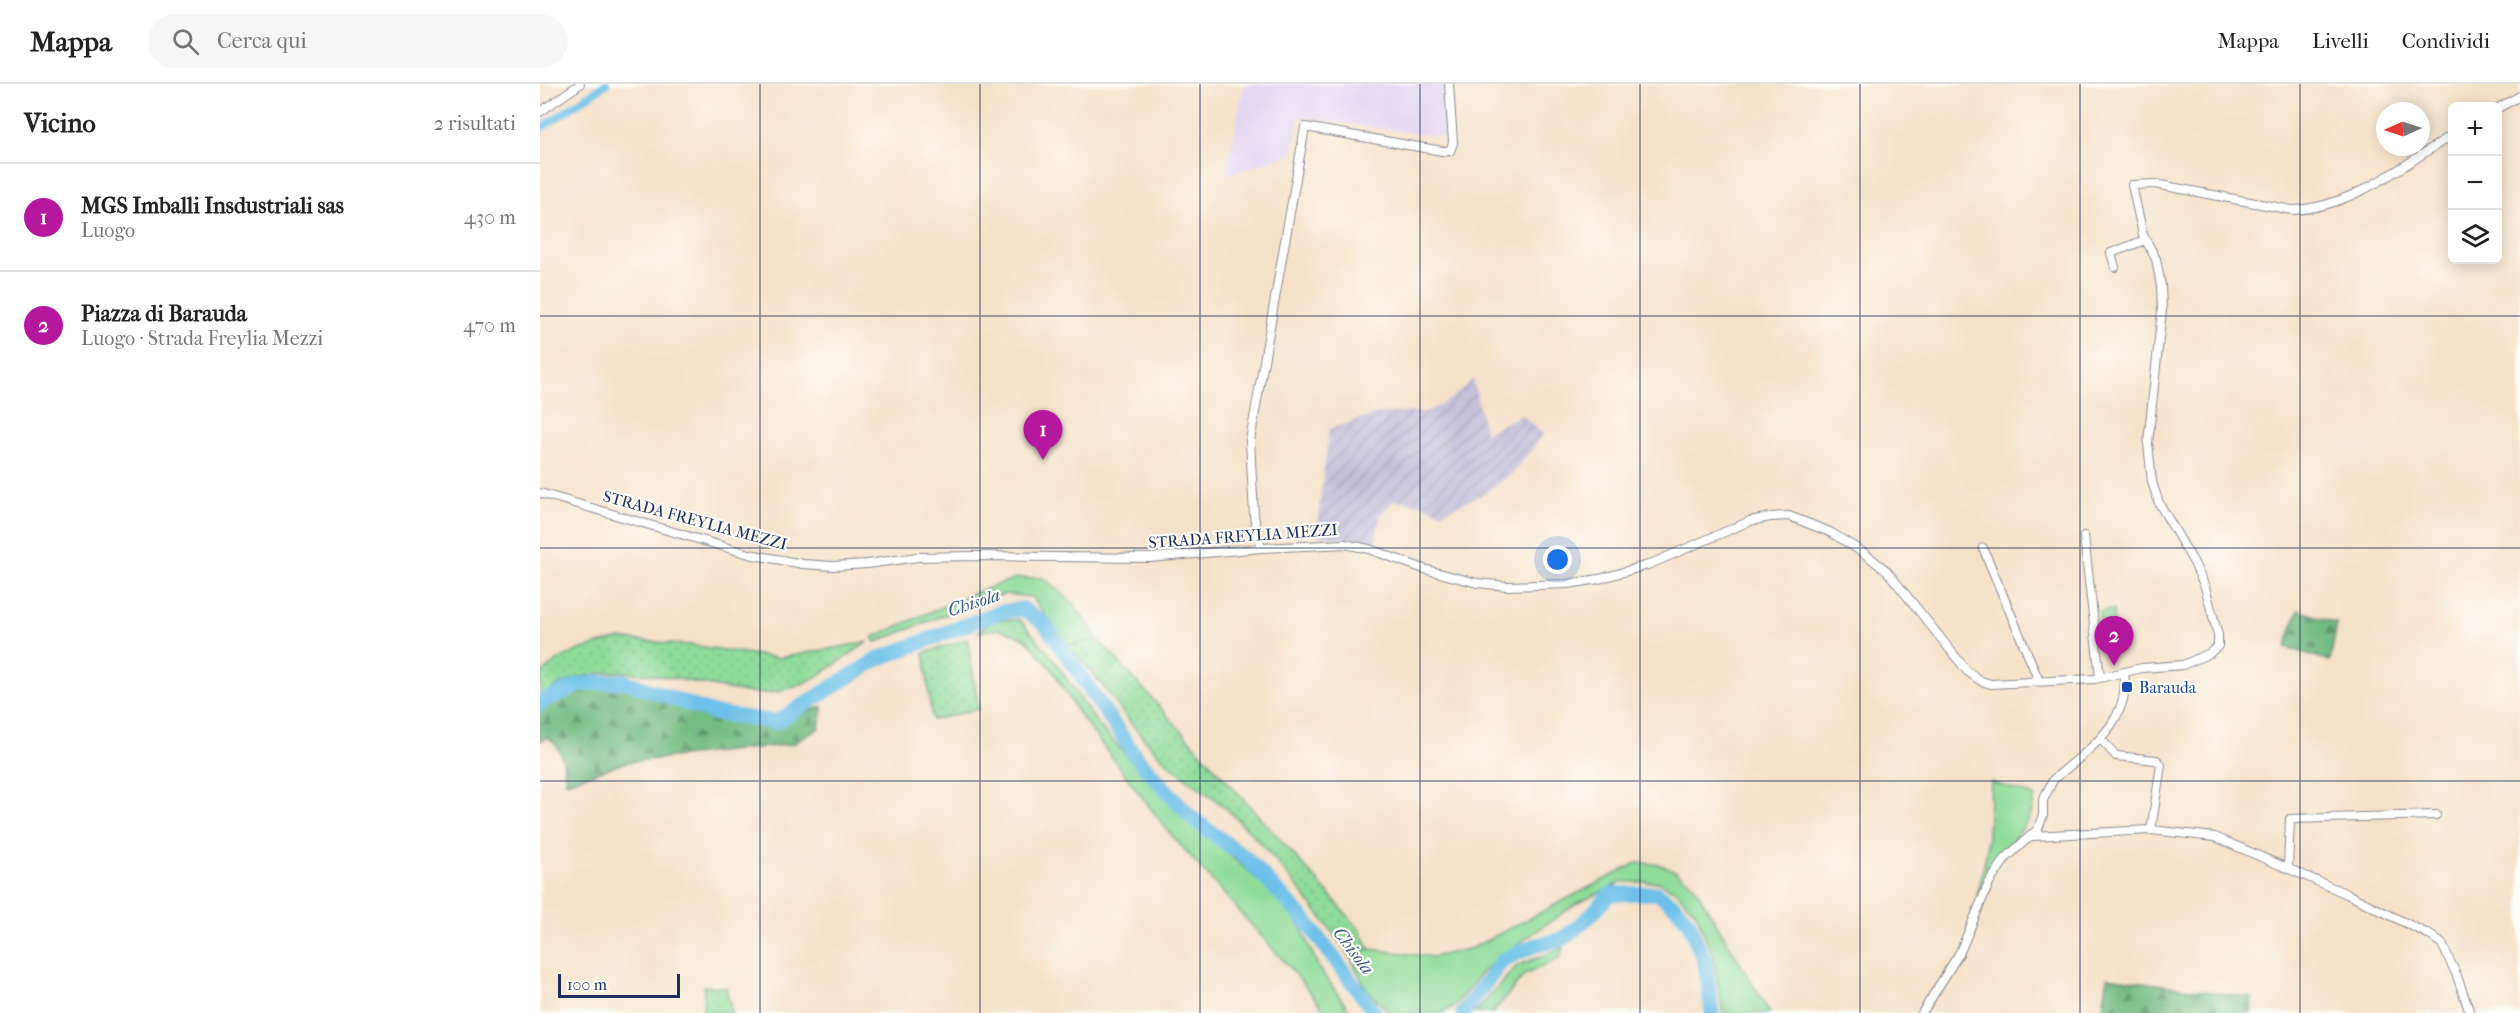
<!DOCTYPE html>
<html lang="it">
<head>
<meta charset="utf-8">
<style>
  :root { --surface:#fff; --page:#f6f6f6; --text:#222; --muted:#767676; --line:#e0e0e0; --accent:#b5179e }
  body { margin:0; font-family:"IM FELL French Canon",serif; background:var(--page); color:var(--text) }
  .controls { position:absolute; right:18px; top:18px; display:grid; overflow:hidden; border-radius:9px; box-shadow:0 3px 15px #0003 }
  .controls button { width:54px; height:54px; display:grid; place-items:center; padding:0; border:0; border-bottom:2px solid var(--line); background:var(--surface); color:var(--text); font:30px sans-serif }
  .compass { position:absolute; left:1836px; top:18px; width:54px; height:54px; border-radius:50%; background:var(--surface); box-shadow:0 3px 15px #0003; rotate:267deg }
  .scale { position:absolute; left:18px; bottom:15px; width:122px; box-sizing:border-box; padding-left:6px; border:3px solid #1b2f5e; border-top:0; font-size:16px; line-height:21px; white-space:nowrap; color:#1b2f5e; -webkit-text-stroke:4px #fdfcf7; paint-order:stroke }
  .you { position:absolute; left:1018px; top:476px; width:21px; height:21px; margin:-15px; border:4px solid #fff; border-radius:50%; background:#1a73e8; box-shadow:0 0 0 9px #1a73e833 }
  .badge { display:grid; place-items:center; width:39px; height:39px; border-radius:50%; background:var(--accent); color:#fff; font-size:20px; font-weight:700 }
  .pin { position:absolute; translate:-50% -50px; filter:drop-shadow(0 2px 3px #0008) }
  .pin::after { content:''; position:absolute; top:32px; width:21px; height:18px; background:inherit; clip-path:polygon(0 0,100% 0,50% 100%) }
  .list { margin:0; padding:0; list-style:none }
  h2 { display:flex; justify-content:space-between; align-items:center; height:78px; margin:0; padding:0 24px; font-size:26px }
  h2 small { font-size:20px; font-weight:400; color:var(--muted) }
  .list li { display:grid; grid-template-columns:39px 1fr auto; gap:18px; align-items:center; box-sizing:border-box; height:108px; padding:0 24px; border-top:2px solid var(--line) }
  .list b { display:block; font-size:22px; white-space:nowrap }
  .list p { margin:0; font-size:20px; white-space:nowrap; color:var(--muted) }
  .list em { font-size:20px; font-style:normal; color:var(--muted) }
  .icon { flex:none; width:33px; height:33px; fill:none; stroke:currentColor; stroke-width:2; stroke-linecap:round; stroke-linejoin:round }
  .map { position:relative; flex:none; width:1980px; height:929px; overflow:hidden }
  header { display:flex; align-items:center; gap:36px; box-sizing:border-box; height:84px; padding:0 30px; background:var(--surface); border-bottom:2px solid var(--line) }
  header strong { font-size:28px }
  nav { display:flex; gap:33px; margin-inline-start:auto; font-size:21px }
  .search { width:420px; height:54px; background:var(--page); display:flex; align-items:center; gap:15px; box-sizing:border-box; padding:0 21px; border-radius:33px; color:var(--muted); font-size:22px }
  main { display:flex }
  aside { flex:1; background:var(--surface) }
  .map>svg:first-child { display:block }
</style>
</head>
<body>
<header>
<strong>Mappa</strong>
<div class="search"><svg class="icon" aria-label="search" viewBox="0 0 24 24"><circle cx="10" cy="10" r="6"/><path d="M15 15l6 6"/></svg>Cerca qui</div>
<nav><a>Mappa</a><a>Livelli</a><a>Condividi</a></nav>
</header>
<main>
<aside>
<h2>Vicino<small>2 risultati</small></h2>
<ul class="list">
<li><span class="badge">1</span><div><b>MGS Imballi Insdustriali sas</b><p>Luogo</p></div><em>430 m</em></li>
<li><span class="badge">2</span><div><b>Piazza di Barauda</b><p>Luogo · Strada Freylia Mezzi</p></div><em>470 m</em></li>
</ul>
</aside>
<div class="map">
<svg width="1980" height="929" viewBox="0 0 1980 929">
  <defs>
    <pattern id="industrial-furrows" width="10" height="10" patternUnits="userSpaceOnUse" patternTransform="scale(1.5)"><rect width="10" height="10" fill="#c5c0da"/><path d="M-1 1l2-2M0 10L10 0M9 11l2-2" fill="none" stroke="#a9a5be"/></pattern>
    <pattern id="forest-firs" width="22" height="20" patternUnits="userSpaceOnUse" patternTransform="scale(1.5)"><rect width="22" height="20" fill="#73bc81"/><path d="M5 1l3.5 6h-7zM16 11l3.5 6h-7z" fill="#5e996d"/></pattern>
    <pattern id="garden-dots" width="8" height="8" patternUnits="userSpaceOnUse" patternTransform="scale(1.5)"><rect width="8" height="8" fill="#8fdc99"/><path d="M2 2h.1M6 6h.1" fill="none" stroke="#7bbd86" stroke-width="1.8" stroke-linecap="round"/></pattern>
  </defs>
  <rect width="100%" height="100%" fill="#fdfcf7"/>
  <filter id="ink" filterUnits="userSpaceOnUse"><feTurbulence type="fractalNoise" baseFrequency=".0167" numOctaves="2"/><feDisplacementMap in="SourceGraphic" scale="12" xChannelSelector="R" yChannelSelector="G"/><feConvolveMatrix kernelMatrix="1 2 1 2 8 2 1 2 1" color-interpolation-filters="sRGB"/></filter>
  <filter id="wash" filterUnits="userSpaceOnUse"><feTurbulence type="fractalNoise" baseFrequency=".008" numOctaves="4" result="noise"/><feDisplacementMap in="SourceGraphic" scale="24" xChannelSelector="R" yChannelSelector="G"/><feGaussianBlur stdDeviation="1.35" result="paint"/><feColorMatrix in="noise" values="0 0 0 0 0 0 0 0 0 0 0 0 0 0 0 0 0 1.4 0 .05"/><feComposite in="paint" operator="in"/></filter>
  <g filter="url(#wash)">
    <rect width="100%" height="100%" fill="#f5e1c7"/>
    <path fill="#e2d4f3" d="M704 0H906L910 54 759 33 753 70 686 91Z"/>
    <path fill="url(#industrial-furrows)" d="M933 295 945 349 981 331 1004 350 973 389 945 409 901 429 882 420 854 416 841 430 835 458 776 451 789 345 839 329 887 328 909 316Z"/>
    <path fill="#8fdc99" stroke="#55867c" stroke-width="1.5" d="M476 494H503L533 519 558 555 527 561 492 513 465 510 432 520 336 558 333 553 432 510Z
      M1573 526 1576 562 1562 563 1559 528Z
      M453 536H480L512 573 557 639 618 706 733 810 759 840 780 886 812 929H787L757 892 628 747 538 629 513 587 486 555 460 545 438 548Z
      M1451 698 1495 712 1490 734 1450 785 1437 813 1447 767Z
      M1096 779C1124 779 1133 783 1154 802L1230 929H1183L1173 872 1156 829 1136 807 1118 798H1082L1038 819 985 855 943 887 915 922 901 929H850L826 905 811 874 830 865 893 873 932 864Z
      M1024 863 1019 875 984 891 953 929H934L977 882Z"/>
    <path fill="url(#forest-firs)" stroke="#477670" stroke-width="1.5" d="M1758 526 1797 540 1790 577 1746 563Z
      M84 597 168 635 236 638 283 622 279 644 253 660 88 678 26 698C23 680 24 663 7 653L0 657V623L5 616 42 600Z
      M1568 893 1712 914 1711 929H1594L1562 927Z"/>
    <path fill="url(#garden-dots)" stroke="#55867c" stroke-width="1.5" d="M79 555 151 561 238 574 328 558C300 576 269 604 235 608 213 611 194 606 172 602 113 590 52 574 0 613V591C22 568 50 562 79 555Z
      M427 555 439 625 392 636 384 569Z
      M558 555 775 794 820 846 830 865 811 874C774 823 737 774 692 730 670 709 642 694 621 673 586 639 562 595 527 561Z
      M164 902 186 903 192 929H163Z"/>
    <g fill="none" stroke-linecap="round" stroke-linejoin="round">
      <path stroke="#6cc0e9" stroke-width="8" d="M0 45 66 0"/>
      <path stroke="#6cc0e9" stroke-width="15" d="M0 621 5 616 42 600 84 597 173 629 236 638 338 575 460 528 483 525 505 540 597 674 652 734 705 773 765 836 835 929
        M923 929 963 876 993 862 1023 855 1049 833 1070 810 1117 809 1135 822 1149 839 1165 879 1172 929"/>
    </g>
  </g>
  <g filter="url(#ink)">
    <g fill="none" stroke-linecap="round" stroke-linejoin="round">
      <defs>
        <path id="minor" d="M1958 24 1980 12
          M0 28 40 0
          M1575 183 1571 169 1605 156
          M0 409 209 470 263 480 293 482 327 480 378 473 433 472 610 474 721 464 805 460 829 465 884 485 937 499 967 502 1028 500 1059 495 1108 481 1210 437 1230 433 1249 432 1290 448 1324 469 1347 487 1427 587 1441 597 1451 600 1555 595 1602 584 1643 581 1670 569 1678 562V551L1665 503 1654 479 1619 419 1612 398 1608 359 1622 226 1621 202 1616 175 1603 151 1592 101 1615 100 1752 126C1811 124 1864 81 1912 51
          M1544 452 1560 594
          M721 464 714 432 710 357 765 43 902 67H910L913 59 909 0
          M1443 464 1499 597
          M1561 655 1576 672 1617 676 1621 681 1611 746
          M1492 752 1611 746 1675 753 1807 810 1890 851 1902 860 1917 892 1930 929
          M1748 783 1750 735 1896 731
          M1382 929 1420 868 1449 799 1466 774 1498 745 1503 731V716L1513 696C1546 667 1592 639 1584 588"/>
      </defs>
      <use href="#minor" stroke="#888892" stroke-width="10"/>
      <use href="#minor" stroke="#fff" stroke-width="8"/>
    </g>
  </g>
  <path fill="none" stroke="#1b2f5e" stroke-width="1.5" stroke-opacity="0.55" d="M220 0V929M440 0V929M660 0V929M880 0V929M1100 0V929M1320 0V929M1540 0V929M1760 0V929M0 232H1980M0 464H1980M0 697H1980"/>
  <rect fill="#1a4fb4" stroke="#fdfcf7" stroke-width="2" x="1581" y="597" width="12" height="12" rx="3"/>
  <g text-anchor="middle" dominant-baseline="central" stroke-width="4.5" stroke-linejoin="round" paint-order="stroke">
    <g font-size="16" fill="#1b2f5e" stroke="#fdfcf7">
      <text transform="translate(155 436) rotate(15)">STRADA FREYLIA MEZZI</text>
      <text transform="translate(703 452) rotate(-4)">STRADA FREYLIA MEZZI</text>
    </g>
    <g font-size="16" fill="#164399" stroke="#fdfcf7" text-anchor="start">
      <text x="1599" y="603">Barauda</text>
    </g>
    <g font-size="18" font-style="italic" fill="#335a88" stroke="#fdfcf7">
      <text transform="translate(434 519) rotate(-18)">Chisola</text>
      <text transform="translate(813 867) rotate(53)">Chisola</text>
    </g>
  </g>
</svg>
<div class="controls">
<button>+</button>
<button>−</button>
<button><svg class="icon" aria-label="layers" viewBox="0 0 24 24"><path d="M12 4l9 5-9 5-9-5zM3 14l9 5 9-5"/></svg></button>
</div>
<svg class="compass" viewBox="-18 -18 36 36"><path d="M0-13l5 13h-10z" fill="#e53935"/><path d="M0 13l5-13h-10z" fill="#767676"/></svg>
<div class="scale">100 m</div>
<div class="you"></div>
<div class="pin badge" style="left:503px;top:376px">1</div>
<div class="pin badge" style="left:1574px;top:582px">2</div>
</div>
</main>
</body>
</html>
